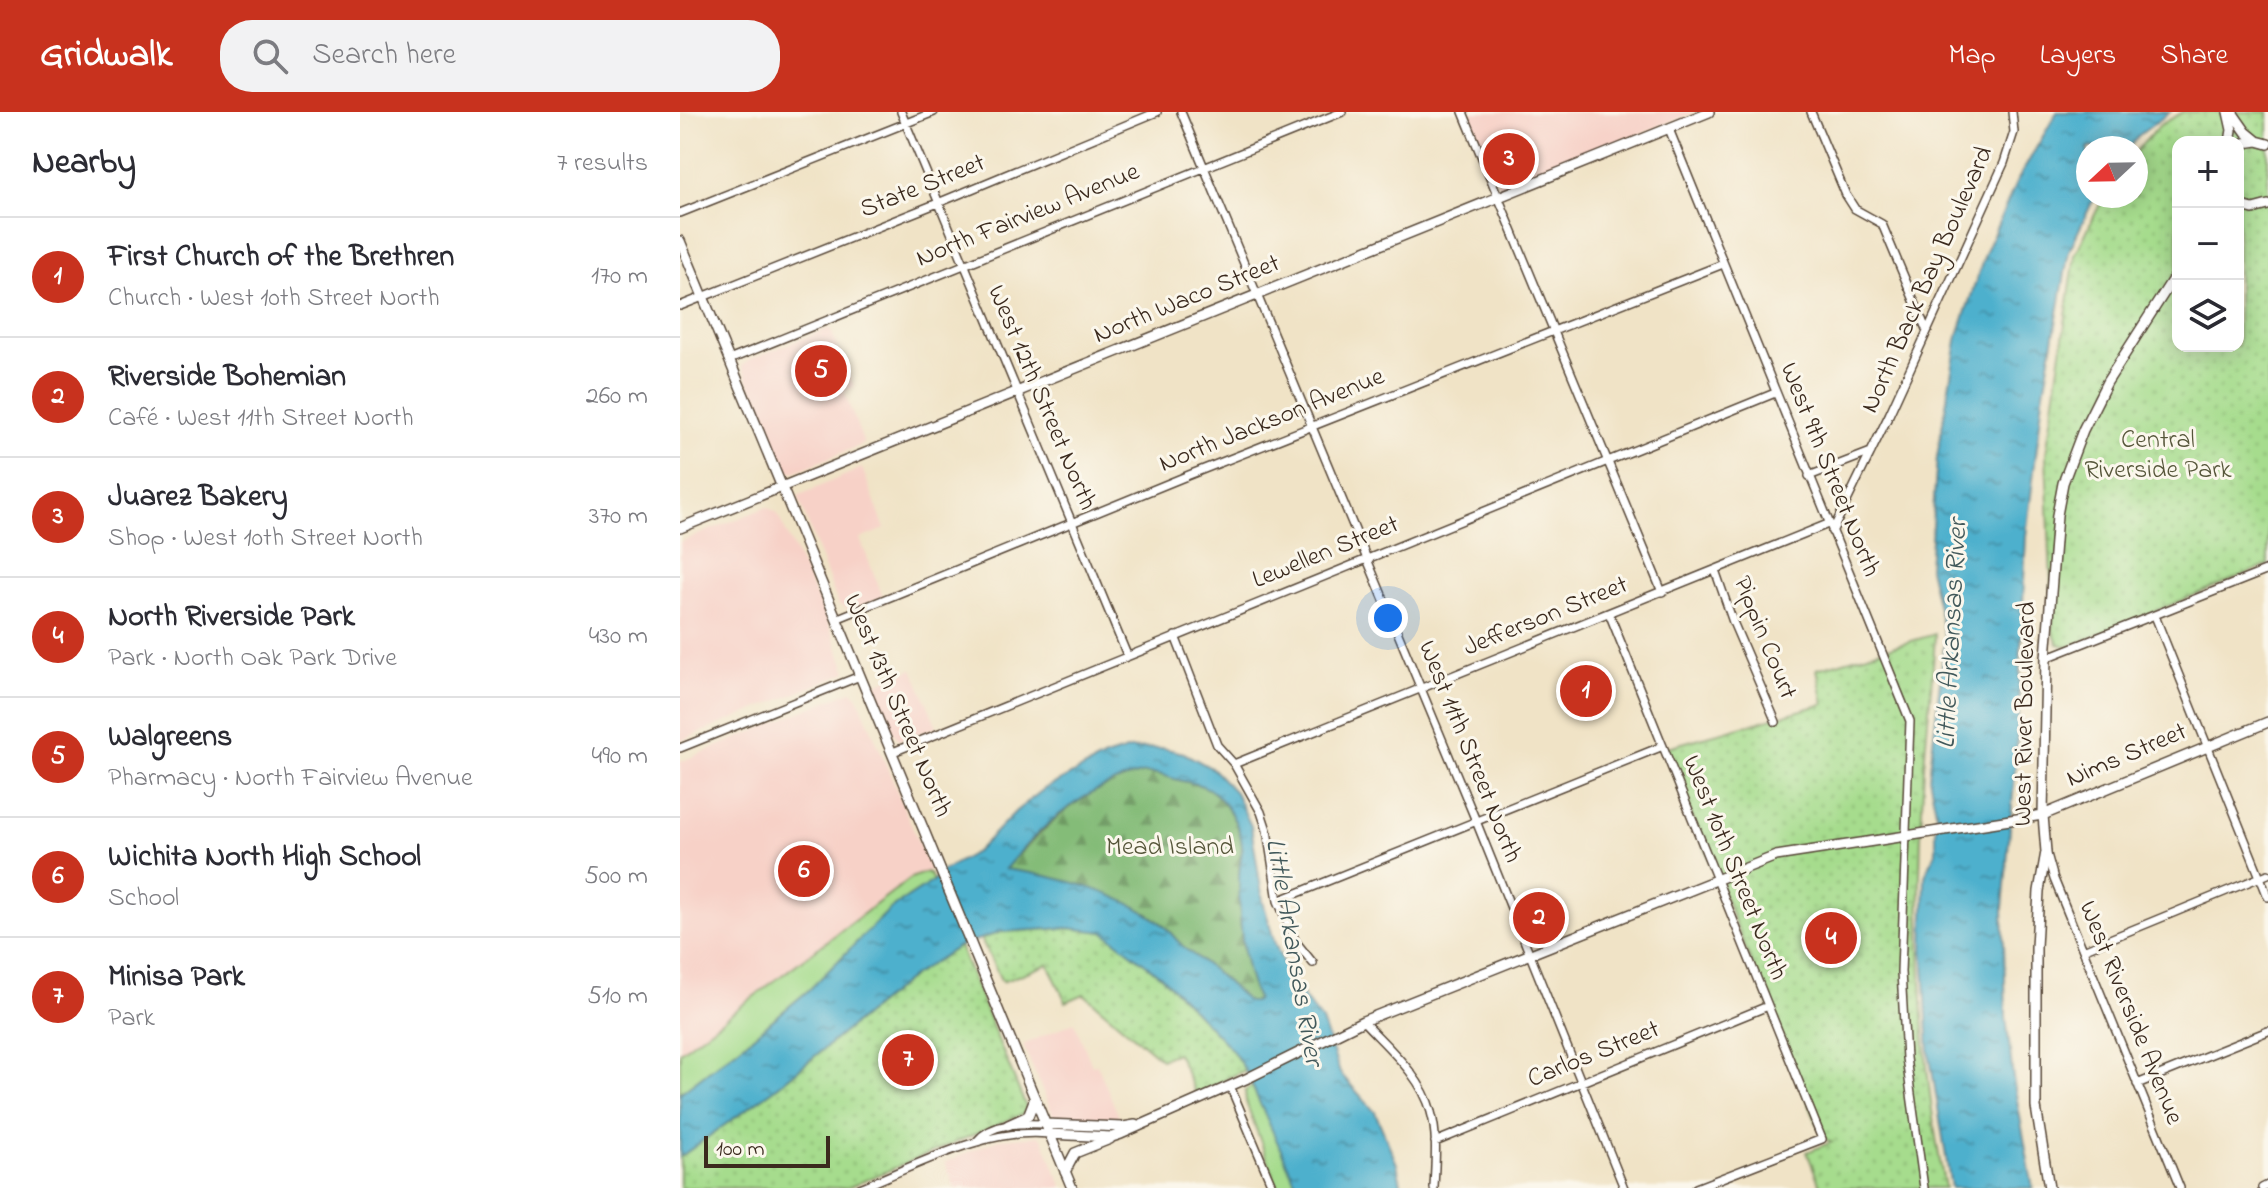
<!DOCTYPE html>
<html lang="en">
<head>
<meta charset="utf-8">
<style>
  :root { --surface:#fff; --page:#f2f2f3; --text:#2b2b33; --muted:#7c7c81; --line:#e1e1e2; --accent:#c8321e }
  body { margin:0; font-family:"Indie Flower",sans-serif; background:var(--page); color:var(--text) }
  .controls { position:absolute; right:24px; top:24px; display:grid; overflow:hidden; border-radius:16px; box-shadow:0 4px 20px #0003 }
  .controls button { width:72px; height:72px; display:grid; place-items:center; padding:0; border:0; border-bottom:2px solid var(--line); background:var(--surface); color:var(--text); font:40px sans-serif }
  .compass { position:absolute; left:1396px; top:24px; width:72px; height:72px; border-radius:50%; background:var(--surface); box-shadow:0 4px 20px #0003; rotate:248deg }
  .scale { position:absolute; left:24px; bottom:20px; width:126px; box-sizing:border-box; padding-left:8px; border:4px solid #3b2a1e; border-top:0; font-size:22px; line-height:28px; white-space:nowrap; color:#3b2a1e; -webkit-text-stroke:6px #fbf7ec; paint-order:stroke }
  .you { position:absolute; left:708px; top:506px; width:28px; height:28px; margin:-20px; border:6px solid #fff; border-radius:50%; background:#1a73e8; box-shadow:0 0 0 12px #1a73e833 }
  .badge { display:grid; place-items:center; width:52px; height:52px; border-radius:50%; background:var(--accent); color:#fff; font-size:26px; font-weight:700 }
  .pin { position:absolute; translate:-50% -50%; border:4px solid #fff; box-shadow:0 2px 8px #0006 }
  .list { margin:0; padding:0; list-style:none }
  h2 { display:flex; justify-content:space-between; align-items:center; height:104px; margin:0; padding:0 32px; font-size:34px }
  h2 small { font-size:26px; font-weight:400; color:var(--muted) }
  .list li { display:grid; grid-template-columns:52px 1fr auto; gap:24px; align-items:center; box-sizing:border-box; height:120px; padding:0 32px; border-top:2px solid var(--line) }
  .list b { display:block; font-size:30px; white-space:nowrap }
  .list p { margin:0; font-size:26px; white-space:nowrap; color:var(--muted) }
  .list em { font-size:26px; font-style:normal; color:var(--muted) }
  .icon { flex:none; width:44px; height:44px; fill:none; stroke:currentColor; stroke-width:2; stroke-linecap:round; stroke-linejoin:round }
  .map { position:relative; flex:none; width:1588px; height:1076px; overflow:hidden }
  header { display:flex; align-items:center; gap:48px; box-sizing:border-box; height:112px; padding:0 40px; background:var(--accent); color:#fff }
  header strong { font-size:38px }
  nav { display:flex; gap:44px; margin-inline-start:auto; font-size:28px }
  .search { width:560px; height:72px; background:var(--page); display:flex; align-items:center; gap:20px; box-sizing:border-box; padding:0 28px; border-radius:32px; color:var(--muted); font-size:30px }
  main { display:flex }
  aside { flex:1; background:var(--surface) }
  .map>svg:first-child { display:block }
</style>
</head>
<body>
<header>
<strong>Gridwalk</strong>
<div class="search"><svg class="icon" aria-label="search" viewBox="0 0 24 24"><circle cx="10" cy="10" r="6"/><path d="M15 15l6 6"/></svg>Search here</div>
<nav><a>Map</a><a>Layers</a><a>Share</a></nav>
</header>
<main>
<aside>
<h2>Nearby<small>7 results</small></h2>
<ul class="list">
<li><span class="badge">1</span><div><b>First Church of the Brethren</b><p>Church · West 10th Street North</p></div><em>170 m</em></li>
<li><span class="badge">2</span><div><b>Riverside Bohemian</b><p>Café · West 11th Street North</p></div><em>260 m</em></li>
<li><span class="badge">3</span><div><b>Juarez Bakery</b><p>Shop · West 10th Street North</p></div><em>370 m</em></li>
<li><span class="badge">4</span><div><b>North Riverside Park</b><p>Park · North Oak Park Drive</p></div><em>430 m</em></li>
<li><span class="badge">5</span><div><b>Walgreens</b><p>Pharmacy · North Fairview Avenue</p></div><em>490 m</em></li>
<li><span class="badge">6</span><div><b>Wichita North High School</b><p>School</p></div><em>500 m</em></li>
<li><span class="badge">7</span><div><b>Minisa Park</b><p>Park</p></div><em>510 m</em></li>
</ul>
</aside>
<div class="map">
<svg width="1588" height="1076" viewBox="0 0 1588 1076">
  <defs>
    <pattern id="forest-firs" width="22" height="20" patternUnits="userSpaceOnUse" patternTransform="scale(2)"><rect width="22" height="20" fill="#84bc78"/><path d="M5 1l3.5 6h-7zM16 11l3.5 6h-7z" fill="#6d9962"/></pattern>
    <pattern id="park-dots" width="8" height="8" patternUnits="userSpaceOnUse" patternTransform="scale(2)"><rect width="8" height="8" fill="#a6dc8d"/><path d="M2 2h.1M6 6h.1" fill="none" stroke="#90bd79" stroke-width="1.8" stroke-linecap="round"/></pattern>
    <pattern id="water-ripples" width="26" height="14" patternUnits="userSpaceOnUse" patternTransform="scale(2)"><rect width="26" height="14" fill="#4eb0cd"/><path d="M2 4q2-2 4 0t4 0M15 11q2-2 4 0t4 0" fill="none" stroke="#428fa6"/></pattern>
  </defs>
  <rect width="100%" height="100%" fill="#fbf7ec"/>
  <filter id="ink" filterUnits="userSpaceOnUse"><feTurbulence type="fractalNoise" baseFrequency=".0125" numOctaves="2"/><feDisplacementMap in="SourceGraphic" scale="16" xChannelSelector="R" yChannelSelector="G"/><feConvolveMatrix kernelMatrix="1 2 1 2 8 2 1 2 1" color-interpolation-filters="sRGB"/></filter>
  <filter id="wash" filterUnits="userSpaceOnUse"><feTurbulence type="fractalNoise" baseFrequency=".006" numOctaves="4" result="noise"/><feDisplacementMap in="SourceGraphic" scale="32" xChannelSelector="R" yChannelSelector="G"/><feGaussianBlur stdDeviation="1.8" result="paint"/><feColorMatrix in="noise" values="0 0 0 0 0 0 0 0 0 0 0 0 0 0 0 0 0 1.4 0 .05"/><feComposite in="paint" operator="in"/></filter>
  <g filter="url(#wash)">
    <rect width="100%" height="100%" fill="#f0e3c6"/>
    <path fill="#f7d1c7" d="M789 0H1015L826 77H821L818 71Z
      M150 216 174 275 164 279 184 332 114 360 108 359 100 348 62 254 68 248Z
      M182 356 205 417 180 427 203 485 169 498 158 492 118 384Z
      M87 395 97 401 144 501 167 560 0 629V430Z
      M233 557 257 615 219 628 213 620 194 573Z
      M171 579 177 583 250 758 231 766 0 940V650Z
      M394 910 412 953 417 952 441 1010H380L373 1003 343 933Z
      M359 1024 363 1027 383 1076H275L265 1050 320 1027Z"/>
    <path fill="#a6dc8d" stroke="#708356" stroke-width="2" d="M246 760 250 762 253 769 210 797 130 877 59 936 0 981V940L231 766Z
      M572 974 616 1068 618 1076H598L566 990 565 979Z"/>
    <path fill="url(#forest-firs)" stroke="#60734b" stroke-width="2" d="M464 661C482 661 483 664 499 668 510 671 519 671 529 677 545 687 561 715 562 734 562 744 559 755 559 765 559 803 561 851 577 887L574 891H568C548 869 531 856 507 838 496 829 488 815 476 807 431 777 377 767 324 757 370 712 398 677 464 661Z"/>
    <path fill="url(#park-dots)" stroke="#708356" stroke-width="2" fill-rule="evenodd" d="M1503 0H1588V453L1388 535 1378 532 1373 520 1366 342 1395 143 1424 84H1456V39L1480 13ZM1498 30H1558V234H1498Z
      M1255 522C1253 566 1247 611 1244 656 1236 796 1237 938 1265 1076H1141L1127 1040 1152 1030 1143 1026 984 636 1144 592 1137 557Z
      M387 816 424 819 481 864 552 938 565 958 516 982 497 941 481 947 404 882 386 890 368 852 322 870 301 827 321 820Z
      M279 834 346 995 343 1002 167 1076H0V1045L96 976 231 865Z"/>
    <path fill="url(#water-ripples)" stroke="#446d76" stroke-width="2" fill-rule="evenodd" d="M1377 0H1490L1458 24 1449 36H1408V84H1415L1389 139 1363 285 1346 424 1336 647 1323 796 1326 904 1333 966 1353 1076H1271L1249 940 1243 835 1245 764 1256 740V699L1249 665 1265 526 1249 456 1257 345 1278 223 1306 139 1336 71Z
      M482 636 504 641 533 657 555 680 571 714 583 789 595 832 610 868 642 909 660 961 695 1000 717 1052 722 1076H618L565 958 552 938 481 864 424 820 387 816 321 820 279 834 231 865 96 976 0 1045V981L59 936 130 877 210 797 253 769 259 761 297 739 336 699 364 677 425 645 450 637ZM464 661C482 661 483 664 499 668 510 671 519 671 529 677 545 687 561 714 562 734 562 744 559 755 559 765 559 803 561 851 577 887L574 890H568C547 869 531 856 507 838 496 829 488 816 477 808 433 777 377 764 325 757 363 711 405 675 464 661Z"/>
  </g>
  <g filter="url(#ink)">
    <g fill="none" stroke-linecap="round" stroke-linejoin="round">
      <defs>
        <path id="minor" d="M221 0 447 543
          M501 0 796 709 944 1076
          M783 0 982 480
          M1131 0 1166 83 1175 97 1202 112 1246 217
          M989 17 1230 609 1221 860 1226 946 1244 1076
          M0 101 254 0
          M0 194 258 91 477 0
          M49 248 662 0
          M1129 364 1191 340
          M1152 420 1209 303 1324 51 1334 20 1332 0
          M1035 458 1053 510 1096 610
          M929 501 1142 1027 1016 1076
          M1475 504 1588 785
          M156 507 509 363 1043 152
          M495 524 537 633 554 652 581 700 587 718 598 789 616 830 633 851
          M1366 546 1588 458
          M0 636 180 564
          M213 640 1095 281
          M554 652 1148 412
          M1367 742 1374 767 1500 1076
          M598 789 983 634
          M1403 838 1588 762
          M683 909C707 935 742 964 751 1000 758 1024 755 1051 754 1076
          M1457 972 1588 919
          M550 974 593 1076
          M297 1029C313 1010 342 1011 365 1012
          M755 1030 1088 894
          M180 1076C238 1053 306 1015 369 1022
          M1582 1076 1588 1073"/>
        <path id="tertiary" d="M1548 0 1552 18 1550 30
          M1552 0 1566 20 1577 29
          M1558 32 1577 29 1588 32
          M1558 93 1573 97 1588 93
          M0 129 392 1076
          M0 416 1029 0
          M365 1012 443 1015 455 1013
          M328 1013 348 1004 355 986
          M369 1022 432 1025 441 1022 568 966 683 909 1096 744 1363 703 1588 610
          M385 1060 395 1041 430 1027
          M1369 1076 1356 995V835L1359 779 1366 740 1363 703 1366 546 1377 403 1383 371 1403 318 1427 270 1498 159"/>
      </defs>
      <use href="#minor" stroke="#564637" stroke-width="10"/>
      <use href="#tertiary" stroke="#564637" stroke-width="12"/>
      <use href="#minor" stroke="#fff" stroke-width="7"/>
      <use href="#tertiary" stroke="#fff" stroke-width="9"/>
    </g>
  </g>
  <g text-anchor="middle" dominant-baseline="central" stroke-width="6" stroke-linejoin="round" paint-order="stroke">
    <g font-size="26" fill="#3b2a1e" stroke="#fbf7ec">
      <text transform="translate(243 75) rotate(-22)">State Street</text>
      <text transform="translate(348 104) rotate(-22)">North Fairview Avenue</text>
      <text transform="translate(1248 168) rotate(-66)">North Back Bay Boulevard</text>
      <text transform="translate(507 188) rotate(-22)">North Waco Street</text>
      <text transform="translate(361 286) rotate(67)">West 12th Street North</text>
      <text transform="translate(592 309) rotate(-22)">North Jackson Avenue</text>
      <text transform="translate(1149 358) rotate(68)">West 9th Street North</text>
      <text transform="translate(646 441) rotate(-22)">Lewellen Street</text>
      <text transform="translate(866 505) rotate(-22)">Jefferson Street</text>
      <text transform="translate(1084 526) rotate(68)">Pippin Court</text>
      <text transform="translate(217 594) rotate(67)">West 13th Street North</text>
      <text transform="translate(1346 602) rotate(-89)">West River Boulevard</text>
      <text transform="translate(789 640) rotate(68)">West 11th Street North</text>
      <text transform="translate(1447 644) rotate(-23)">Nims Street</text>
      <text transform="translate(1054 756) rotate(68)">West 10th Street North</text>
      <text transform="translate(1450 901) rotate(68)">West Riverside Avenue</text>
      <text transform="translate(914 943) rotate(-22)">Carlos Street</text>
    </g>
    <g font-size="26" fill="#56563a" stroke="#fbf7ec">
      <text x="1478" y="329">Central<tspan x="1478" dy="30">Riverside Park</tspan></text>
      <text x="490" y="736">Mead Island</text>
    </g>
    <g font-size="28" font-style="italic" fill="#42595b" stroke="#fbf7ec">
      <text transform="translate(1273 522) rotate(-87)">Little Arkansas River</text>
      <text transform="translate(613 840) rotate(80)">Little Arkansas River</text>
    </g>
  </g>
</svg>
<div class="controls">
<button>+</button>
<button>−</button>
<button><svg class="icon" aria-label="layers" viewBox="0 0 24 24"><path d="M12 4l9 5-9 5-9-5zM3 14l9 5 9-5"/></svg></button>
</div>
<svg class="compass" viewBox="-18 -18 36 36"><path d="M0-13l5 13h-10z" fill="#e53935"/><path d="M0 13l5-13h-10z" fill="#7c7c81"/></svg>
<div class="scale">100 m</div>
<div class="you"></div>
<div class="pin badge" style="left:906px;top:579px">1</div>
<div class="pin badge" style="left:859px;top:806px">2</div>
<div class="pin badge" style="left:829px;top:47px">3</div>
<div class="pin badge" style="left:1151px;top:826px">4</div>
<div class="pin badge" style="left:141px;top:259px">5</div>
<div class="pin badge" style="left:124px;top:759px">6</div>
<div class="pin badge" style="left:228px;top:948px">7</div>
</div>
</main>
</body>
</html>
